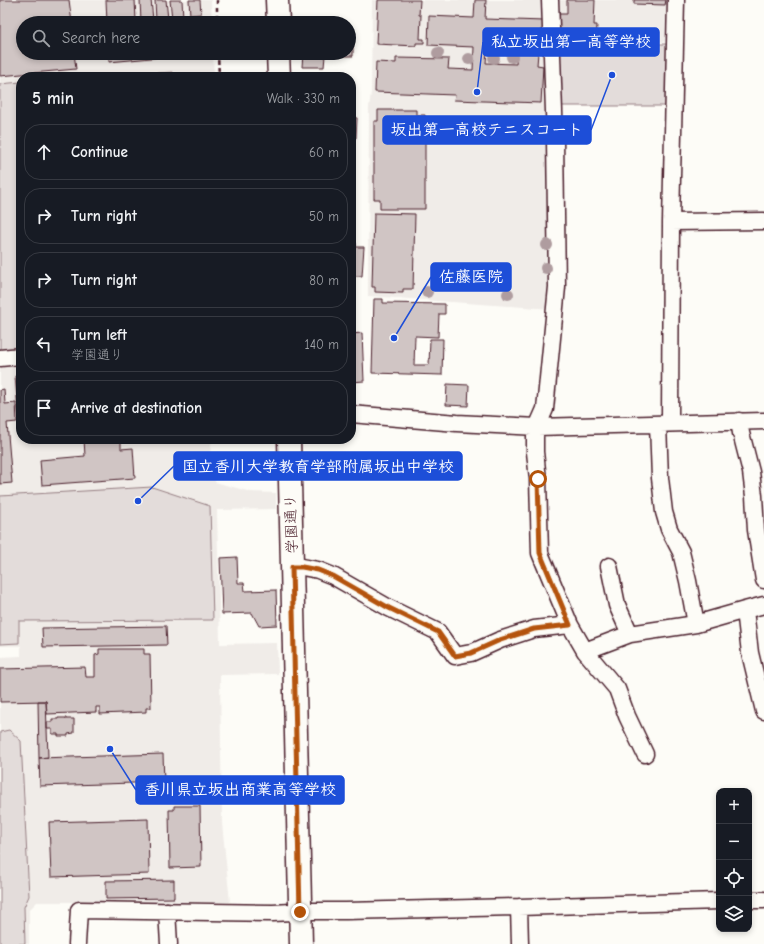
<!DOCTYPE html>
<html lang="en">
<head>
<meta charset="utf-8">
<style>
  :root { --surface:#171b24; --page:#20242c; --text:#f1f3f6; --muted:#9ea1a6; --line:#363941 }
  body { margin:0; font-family:"Comic Neue","Klee One",sans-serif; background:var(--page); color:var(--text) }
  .controls { position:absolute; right:12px; bottom:12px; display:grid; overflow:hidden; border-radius:8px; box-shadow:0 2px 6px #0003 }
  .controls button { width:36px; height:36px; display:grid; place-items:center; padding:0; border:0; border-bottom:1px solid var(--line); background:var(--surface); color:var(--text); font:20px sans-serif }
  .stop { position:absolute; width:12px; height:12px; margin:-9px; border:3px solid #b45309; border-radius:50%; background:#fff }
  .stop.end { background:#b45309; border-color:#fff; box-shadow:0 1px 4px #0008 }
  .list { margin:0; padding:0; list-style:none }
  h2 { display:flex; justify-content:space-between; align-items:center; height:52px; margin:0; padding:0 16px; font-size:17px }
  h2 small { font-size:13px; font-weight:400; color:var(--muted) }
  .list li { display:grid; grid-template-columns:26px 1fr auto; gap:12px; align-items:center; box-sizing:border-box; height:56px; margin:0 8px 8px; padding:0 8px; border:1px solid var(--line); border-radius:16px }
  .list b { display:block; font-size:15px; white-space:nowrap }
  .list p { margin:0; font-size:13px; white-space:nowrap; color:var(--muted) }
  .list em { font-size:13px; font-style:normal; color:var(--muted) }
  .icon { flex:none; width:22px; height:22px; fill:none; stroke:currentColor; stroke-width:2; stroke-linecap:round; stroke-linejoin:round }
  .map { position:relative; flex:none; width:764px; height:944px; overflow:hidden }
  .search { position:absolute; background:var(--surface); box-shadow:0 2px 6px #0003; left:16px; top:16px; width:340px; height:44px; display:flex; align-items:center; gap:10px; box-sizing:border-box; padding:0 14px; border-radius:22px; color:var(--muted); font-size:15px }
  .panel { position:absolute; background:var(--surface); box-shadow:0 2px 6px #0003; left:16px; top:72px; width:340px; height:372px; border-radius:16px }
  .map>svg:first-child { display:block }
</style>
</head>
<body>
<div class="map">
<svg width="764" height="944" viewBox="0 0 764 944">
  <rect width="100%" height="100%" fill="#fdfcf7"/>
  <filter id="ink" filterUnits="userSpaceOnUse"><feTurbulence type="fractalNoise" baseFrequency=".025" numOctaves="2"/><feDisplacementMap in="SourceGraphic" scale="8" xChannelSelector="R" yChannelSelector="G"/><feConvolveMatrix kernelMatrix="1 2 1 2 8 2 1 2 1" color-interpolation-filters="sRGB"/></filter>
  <g filter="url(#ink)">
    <path fill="#f0ece8" d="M0 0H211L212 23H23V53H213L214 77H21V352L0 354Z
      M372 0H548L552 309 368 296 369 107 371 93Z
      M554 0H670V42H555Z
      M21 362V439H212L208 466 214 468 215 482 251 492 276 493V509L217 510 220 644 277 643 278 674 220 675 222 823 230 902H37L29 910V944H0V657L21 656V646H0V364Z"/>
    <path fill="#e3dcda" stroke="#967e82" d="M556 44H668V106H556Z
      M172 72 178 77H97Z
      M21 82V352L0 354V84Z
      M152 487 210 506 213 620 19 621V643L0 644V496Z
      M9 730 21 741 29 896 24 907 25 944H0V732Z"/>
    <path fill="#d0c5c4" stroke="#4a1f2b" d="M0 0H69L72 23H23V53H74L76 69 0 76Z
      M106 0H135L136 21 107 23Z
      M140 0H151L153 20 141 21Z
      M155 0H166L168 19 156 20Z
      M170 0H182L183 18 172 19Z
      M189 0H200L201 14 190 15Z
      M378 0H420L419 15H421L420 39H424V43H416V46L376 44Z
      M475 0H486L485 19 544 21 543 52 487 50 486 63 516 64 517 52 538 53 537 65 543 66 541 103 454 100 455 95 375 92 376 62 396 63V58L449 59 448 69 473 70 474 47 428 45 429 16 474 18Z
      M567 0H595L594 25H597L596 42 589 41V38H557V14H567Z
      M634 0H666L665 5 634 4Z
      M349 39H353V56H325L324 67H302L303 53H349Z
      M109 53H183V55L109 62Z
      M378 110H416V115H425V209H380V199H374V121H378Z
      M351 117 357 118 356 138 351 137Z
      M374 213 415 214 413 289H403V293L375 292V287H372Z
      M351 243H356V247H364L362 276H351Z
      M374 299H383V303L445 304V314H439L438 337 415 336 414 365H429L430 339H443L442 375 372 373Z
      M362 333 364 381 352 382V387H351V334Z
      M15 376H21V422H19Z
      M447 384 469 385 468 406 446 405Z
      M4 389 5 404 16 403 17 422 7 423 12 483 0 484V390Z
      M84 439H121V449L133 448 135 478 42 485 40 460 85 456Z
      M237 557 238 583H244L245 591 276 590 277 625 259 626 252 613 222 614 220 558Z
      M166 626 167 645 43 647 42 628Z
      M99 649H144V654H150L151 708H146V712L100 714V707H96V712L47 714 46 701 0 702V669L85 667 86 677H95V655L99 654Z
      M38 701H46L48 757 39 758Z
      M58 718H66V719H74V733L68 734V736H58V734H52V729H47V722H52V719H58Z
      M163 754 164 782 40 786 39 758Z
      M174 806H200L201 867 170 868 169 810H174Z
      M148 819 149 874 51 877 49 822Z
      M174 880V898L106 899V881Z"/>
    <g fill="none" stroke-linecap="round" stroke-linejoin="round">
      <defs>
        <path id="street" d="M550 0 555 139 557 287 545 409 537 427 535 434V452L538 479 540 553 570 625 585 651 617 689 627 716 645 754
          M671 222 764 221
          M0 358 21 356
          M351 414 457 423 537 427 764 421
          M739 421 741 433 751 472 754 496 756 530 764 580
          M670 423 671 222 676 0
          M658 424 660 478 664 512 669 529 681 552 688 581 696 624
          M609 566 617 605 630 634
          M292 567H302L318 570 333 576 389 608 438 632 455 656 471 653 500 640 534 629 570 625
          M745 610 750 653 764 711
          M585 651 630 634 696 624 745 610 764 605
          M749 900H764
          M519 907 520 944
          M167 911 169 944
          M77 944 79 910 273 913 311 911H346L519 907 719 901"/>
        <path id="secondary" d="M277 0 278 23
          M278 53 279 77
          M289 439 301 944"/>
      </defs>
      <use href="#street" stroke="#4a1f2b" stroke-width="19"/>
      <use href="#secondary" stroke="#4a1f2b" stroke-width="25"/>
      <path stroke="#4a1f2b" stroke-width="2.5" stroke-dasharray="4 3" stroke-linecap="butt" d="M217 0V23
        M218 53 219 77"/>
      <use href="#street" stroke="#fdfcf7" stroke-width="16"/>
      <use href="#secondary" stroke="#fdfcf7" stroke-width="22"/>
    </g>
    <g fill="#af9c9f">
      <circle cx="438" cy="53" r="6"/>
      <circle cx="512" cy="57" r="6"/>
      <circle cx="494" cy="58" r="6"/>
      <circle cx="469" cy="59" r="6"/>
      <circle cx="547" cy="245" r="6"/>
      <circle cx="546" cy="268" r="6"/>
      <circle cx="427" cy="292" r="6"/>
      <circle cx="508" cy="294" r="6"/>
    </g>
  </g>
  <g fill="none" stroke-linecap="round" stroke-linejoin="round" filter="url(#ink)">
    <path stroke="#b45309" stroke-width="5" d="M300 912 292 567H302L318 570 333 576 389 608 438 632 455 656 471 653 500 640 534 629 570 625 540 553 538 479"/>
  </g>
  <g text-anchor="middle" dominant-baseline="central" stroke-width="3" stroke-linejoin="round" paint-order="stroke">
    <g font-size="15" fill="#4a1f2b" stroke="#fdfcf7">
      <text transform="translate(291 524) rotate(-92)">学園通り</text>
    </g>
  </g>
  <path fill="none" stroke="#1d4ed8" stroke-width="1.5" d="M477 92L483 42M612 75L591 130M394 338L431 277M138 501L174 466M110 749L136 790"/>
  <g fill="#1d4ed8" stroke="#fdfcf7" stroke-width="1.5">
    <circle cx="477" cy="92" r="4"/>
    <circle cx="612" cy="75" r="4"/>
    <circle cx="394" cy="338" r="4"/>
    <circle cx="138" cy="501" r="4"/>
    <circle cx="110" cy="749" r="4"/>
  </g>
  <g fill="#1d4ed8" stroke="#1d4ed8" stroke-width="1.5">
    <rect x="483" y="28" width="176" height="28" rx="4"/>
    <rect x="383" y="116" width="208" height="28" rx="4"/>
    <rect x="431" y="263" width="80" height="28" rx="4"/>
    <rect x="174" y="452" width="288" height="28" rx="4"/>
    <rect x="136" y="776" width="208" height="28" rx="4"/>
  </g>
  <g font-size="16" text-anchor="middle" font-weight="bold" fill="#fff">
    <text x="571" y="47">私立坂出第一高等学校</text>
    <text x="487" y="135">坂出第一高校テニスコート</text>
    <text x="471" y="282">佐藤医院</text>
    <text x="318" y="472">国立香川大学教育学部附属坂出中学校</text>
    <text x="240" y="795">香川県立坂出商業高等学校</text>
  </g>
</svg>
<div class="controls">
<button>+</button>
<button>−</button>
<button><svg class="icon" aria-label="locate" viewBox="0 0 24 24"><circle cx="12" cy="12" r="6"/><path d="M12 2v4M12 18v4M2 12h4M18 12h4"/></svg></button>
<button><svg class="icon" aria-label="layers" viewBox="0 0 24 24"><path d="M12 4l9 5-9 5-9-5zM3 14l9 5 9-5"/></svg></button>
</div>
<div class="stop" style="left:538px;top:479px"></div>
<div class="stop end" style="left:300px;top:912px"></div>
<div class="search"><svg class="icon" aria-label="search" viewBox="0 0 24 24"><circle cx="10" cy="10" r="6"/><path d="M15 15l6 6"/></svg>Search here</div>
<section class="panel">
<h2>5 min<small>Walk · 330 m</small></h2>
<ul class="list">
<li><svg class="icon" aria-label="ahead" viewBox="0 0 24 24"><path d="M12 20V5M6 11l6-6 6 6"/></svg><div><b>Continue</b></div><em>60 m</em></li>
<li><svg class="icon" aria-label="right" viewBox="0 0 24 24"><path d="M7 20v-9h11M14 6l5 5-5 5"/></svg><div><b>Turn right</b></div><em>50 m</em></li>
<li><svg class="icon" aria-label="right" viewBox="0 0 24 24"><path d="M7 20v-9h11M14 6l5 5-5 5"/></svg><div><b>Turn right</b></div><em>80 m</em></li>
<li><svg class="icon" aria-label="left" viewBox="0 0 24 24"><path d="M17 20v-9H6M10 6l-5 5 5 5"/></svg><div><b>Turn left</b><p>学園通り</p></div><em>140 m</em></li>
<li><svg class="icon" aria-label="arrive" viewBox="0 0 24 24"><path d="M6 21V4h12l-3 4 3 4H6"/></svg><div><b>Arrive at destination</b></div></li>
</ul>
</section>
</div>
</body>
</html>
